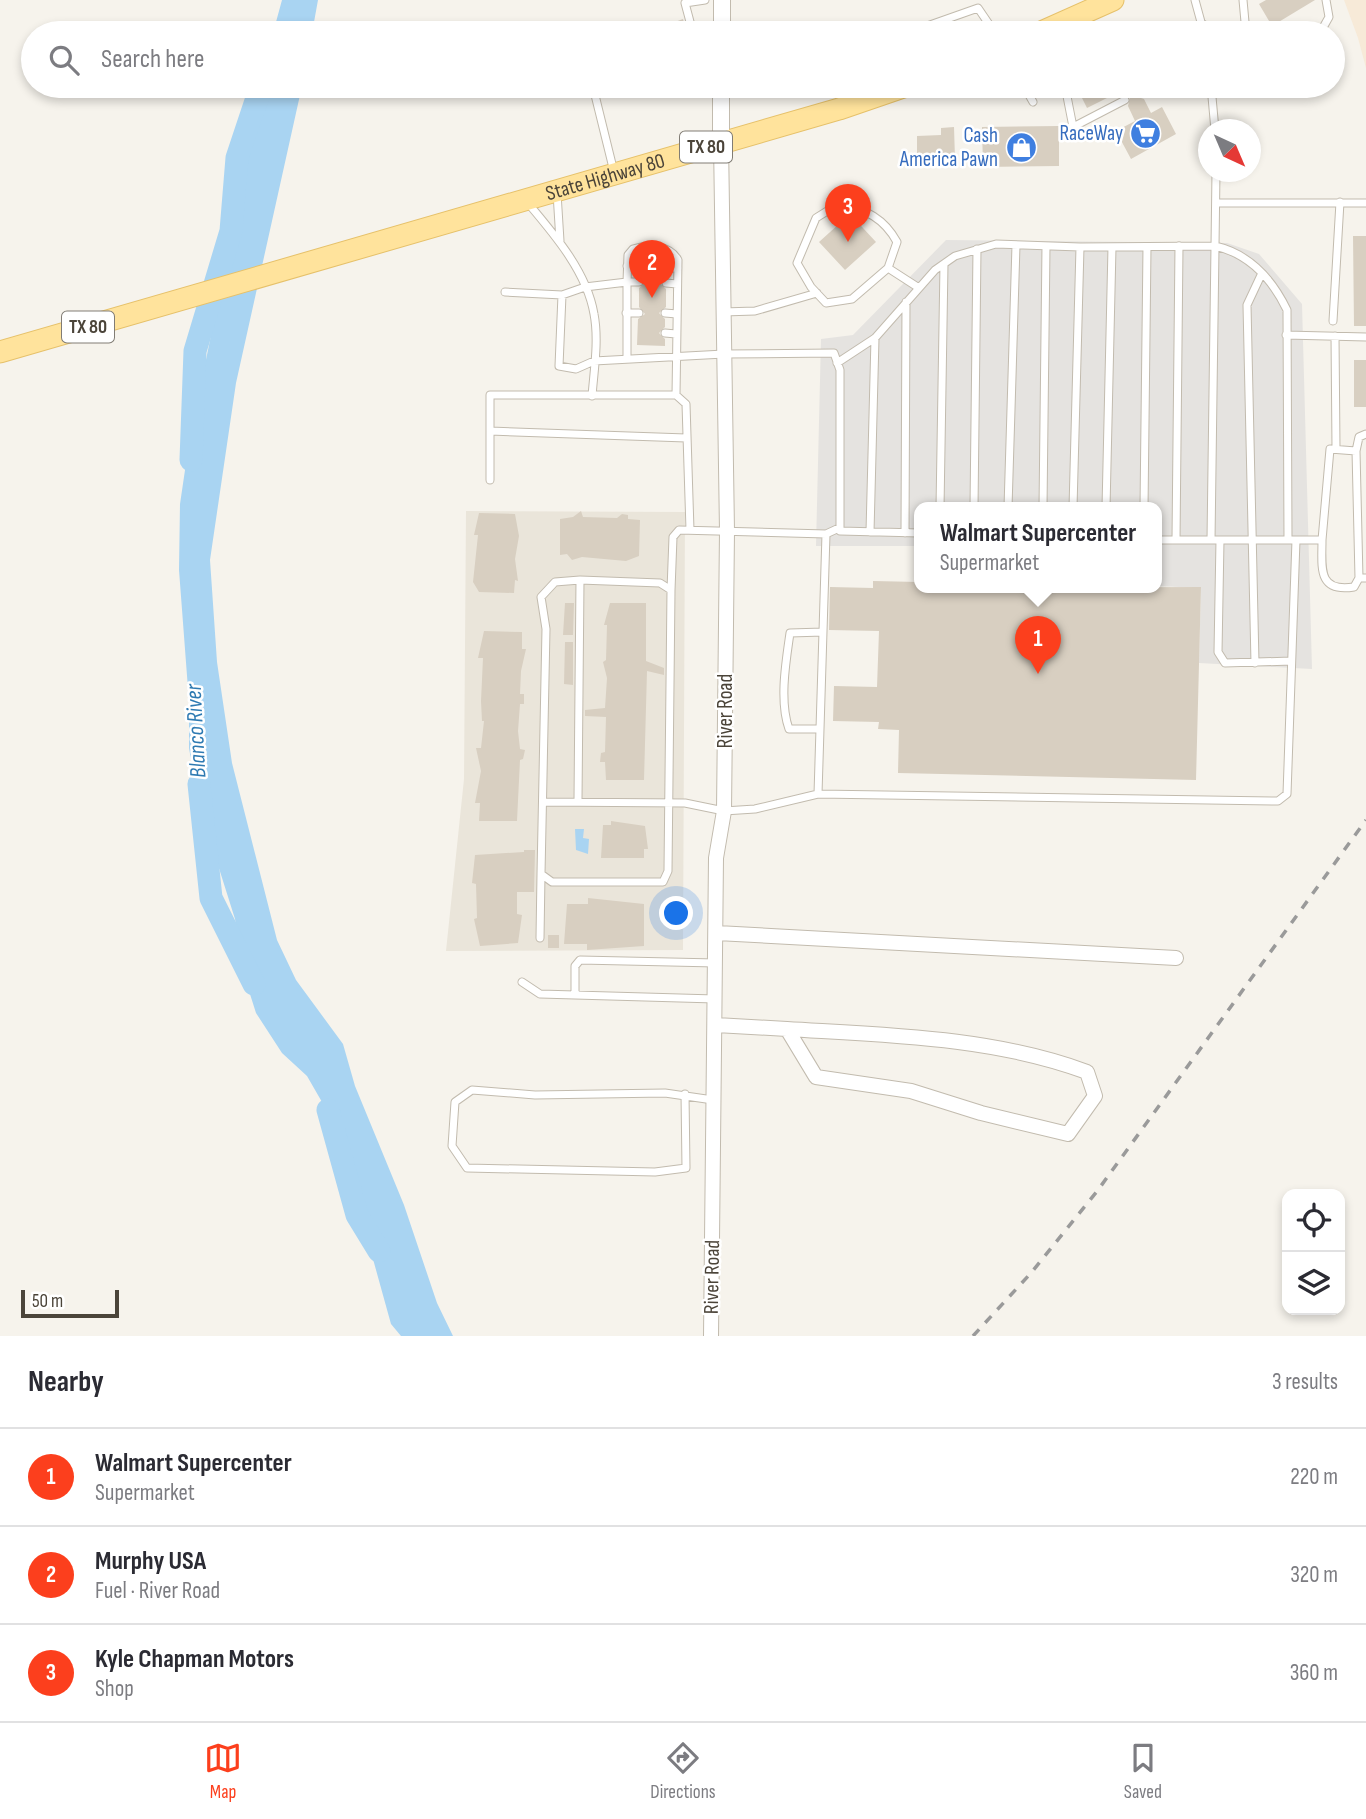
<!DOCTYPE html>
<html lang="en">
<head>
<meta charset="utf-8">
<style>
  :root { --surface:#fff; --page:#f7f7f7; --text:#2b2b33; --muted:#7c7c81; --line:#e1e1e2; --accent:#fc3f1d }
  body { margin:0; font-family:"Sofia Sans Condensed",sans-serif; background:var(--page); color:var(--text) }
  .controls { position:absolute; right:21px; bottom:21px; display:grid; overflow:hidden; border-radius:14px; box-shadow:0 4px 10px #0003 }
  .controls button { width:63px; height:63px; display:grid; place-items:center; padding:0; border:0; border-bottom:2px solid var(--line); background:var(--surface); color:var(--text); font:35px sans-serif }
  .compass { position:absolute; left:1198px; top:119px; width:63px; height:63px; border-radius:50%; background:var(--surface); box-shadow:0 4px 10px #0003; rotate:136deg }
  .scale { position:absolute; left:21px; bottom:18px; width:98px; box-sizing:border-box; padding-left:7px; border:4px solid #4b4439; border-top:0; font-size:19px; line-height:24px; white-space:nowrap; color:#4b4439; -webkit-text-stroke:5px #fff; paint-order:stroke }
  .you { position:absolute; left:677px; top:914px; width:24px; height:24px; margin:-18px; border:5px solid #fff; border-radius:50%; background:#1a73e8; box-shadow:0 0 0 10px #1a73e833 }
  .badge { display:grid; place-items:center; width:46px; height:46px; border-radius:50%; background:var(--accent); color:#fff; font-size:23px; font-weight:700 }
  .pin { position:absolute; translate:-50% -58px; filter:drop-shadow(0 2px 4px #0008) }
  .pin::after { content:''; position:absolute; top:37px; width:24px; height:21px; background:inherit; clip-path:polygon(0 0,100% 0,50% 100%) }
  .popup { position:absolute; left:914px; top:502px; width:248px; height:91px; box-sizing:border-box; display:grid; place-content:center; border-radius:14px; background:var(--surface); filter:drop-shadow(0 2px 5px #0005); font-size:23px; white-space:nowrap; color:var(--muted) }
  .popup b { font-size:26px; color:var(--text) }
  .popup::after { content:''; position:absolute; left:50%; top:100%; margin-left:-14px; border:14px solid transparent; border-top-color:var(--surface) }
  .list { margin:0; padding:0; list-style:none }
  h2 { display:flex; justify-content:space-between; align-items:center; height:91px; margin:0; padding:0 28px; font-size:30px }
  h2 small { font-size:23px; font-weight:400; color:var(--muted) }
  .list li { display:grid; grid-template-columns:46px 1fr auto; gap:21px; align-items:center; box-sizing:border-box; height:98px; padding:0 28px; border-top:2px solid var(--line) }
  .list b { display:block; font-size:26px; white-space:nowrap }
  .list p { margin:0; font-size:23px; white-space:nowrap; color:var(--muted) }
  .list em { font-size:23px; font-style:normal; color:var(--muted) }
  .icon { flex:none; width:38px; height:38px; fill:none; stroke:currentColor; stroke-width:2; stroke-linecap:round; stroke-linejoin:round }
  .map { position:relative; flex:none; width:1366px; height:1336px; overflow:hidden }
  .search { position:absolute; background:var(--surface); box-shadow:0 4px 10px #0003; left:21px; right:21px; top:21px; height:77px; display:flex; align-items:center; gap:18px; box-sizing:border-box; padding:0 24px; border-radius:38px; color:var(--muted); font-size:26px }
  .sheet { height:385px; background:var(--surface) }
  nav { display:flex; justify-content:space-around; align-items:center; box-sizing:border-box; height:98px; border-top:2px solid var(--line); background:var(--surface); font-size:19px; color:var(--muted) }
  nav a { display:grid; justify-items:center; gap:4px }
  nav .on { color:var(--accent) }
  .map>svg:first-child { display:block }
</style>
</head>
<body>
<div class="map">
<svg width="1366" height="1336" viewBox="0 0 1366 1336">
  <rect width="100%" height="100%" fill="#f6f3ec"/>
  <path fill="#eae5da" d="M466 511 685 512 683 950 446 951 464 779Z"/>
  <path fill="#f7ead8" d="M1344 0H1366V68L1358 38Z"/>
  <path fill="#e5e3e0" d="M946 240 1227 243 1259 254 1302 304 1312 669 1199 663 1201 588 1157 586V508H919V546H816L821 339 853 335Z"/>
  <path fill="#a9d4f2" d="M282 0H318L312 33H273Z
    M261 86H302L236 383 210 560 217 662 232 763 277 940 296 980 343 1044 355 1086 404 1205 437 1303 453 1336H401L391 1324 358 1205 326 1109 307 1076 282 1053 256 1013 243 972 235 919 199 805 189 748V702L179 570 180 504 189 443 238 203 245 150Z
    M575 829H584L583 838 589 839 588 854 576 850Z"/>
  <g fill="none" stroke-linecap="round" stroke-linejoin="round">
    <path stroke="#a9d4f2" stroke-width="23" d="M191 460 195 351 231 231 237 158 261 86
      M199 784 211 898 254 984
      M328 1110 357 1215 379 1251"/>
  </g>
  <path fill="#d8cfc1" d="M1266 0H1315L1272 26 1259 4Z
    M683 19 687 33H648V32Z
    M612 21 616 31 642 22 646 33H584Z
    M1076 86H1138V97L1144 99 1151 113 1162 107 1176 134 1131 159 1116 131 1135 121 1128 106 1130 97 1121 91 1087 108Z
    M1059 126V166L983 167 982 127Z
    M954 127 955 159 940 160V154L917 156V136L941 135V128Z
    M850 214 876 242 845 270 819 242Z
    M1353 236H1366V326H1354Z
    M640 257 667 258 661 267 667 277 660 283 666 289V307L659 313 665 319V327L659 333 665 339V346L637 345 638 319 645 314 639 307V288L645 283 640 273 646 267Z
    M1354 360H1366V407H1354Z
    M581 511 583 517 617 518 622 514 628 515V519L640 520 639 556 626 561 582 557 572 560 567 554 560 555V519L573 517Z
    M479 513 515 514 519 536 515 559 518 581 515 580 514 593 479 592 473 582 478 535H474Z
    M873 581 919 582V588L1201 587 1196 780 898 773 899 730 878 729 879 722 833 721 834 686 877 687 879 631 829 630 830 587 873 588Z
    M565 603H574L573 635H563Z
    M610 603H646V661L664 668V675L647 671 644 780H606L605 762H600L601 753 605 752 606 717 585 716V710L605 708 607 678 603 662 606 660 607 625H604Z
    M484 631 522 632V649H526L521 671 520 694H524V704H520L518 731 520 749 525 750 523 759 520 760 517 821H479L480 803H475L481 771 476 748H481L484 721H482L481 701 483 658H478Z
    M565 642H573V685L564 684Z
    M611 821 645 826 648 849H644V858H601L603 825H611Z
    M524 850H535L534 892H517V914L522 915 518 943 480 946 474 919 477 918 476 884 472 883 475 855 524 852Z
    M588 898 644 904V946L587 950V944H564L567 904H588Z
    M548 935H559V948H548Z"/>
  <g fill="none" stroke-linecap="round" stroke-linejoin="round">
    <defs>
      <path id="service" d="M1195 0 1204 33
        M1243 0 1246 33
        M1071 20 1075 33
        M693 33 685 3 705 0
        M928 33 927 26 978 8 995 33
        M1141 33 1156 27 1167 33
        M1181 33 1203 24
        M1320 33 1329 17 1326 0
        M1024 86 1033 102
        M1065 86 1073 127 1125 100
        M1211 86 1215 130
        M1142 93 1159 86
        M614 172 595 95 619 86
        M557 193 560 241
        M527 202C554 234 587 272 594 314 599 340 594 370 592 396
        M1217 203H1366
        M627 266 640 267
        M667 268H678
        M888 268 852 299 826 303 811 287 797 263 816 218 840 203C866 210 884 218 897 242L888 268 919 288
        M666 283 677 284
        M562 295 559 366 576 369 594 361 724 354 834 353 840 370V531L919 533
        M723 312 755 311 817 293
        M626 313H639
        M665 313 677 314
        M1333 321 1340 202
        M665 333 676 334
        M1286 335 1366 337
        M1335 336 1336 448
        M627 359V282H639
        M837 363 875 338 935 270 955 256 996 244 1080 247 1215 246 1216 172
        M676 395 686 404 690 530
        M490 431 686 438
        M1356 451 1359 437 1366 434
        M490 480V395H676L678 260C670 245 648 244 633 249L628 255 627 282 585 287 562 295 505 292
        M940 508 944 264
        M974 508 977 249
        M1008 508 1016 245
        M1043 508 1046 246
        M1073 508 1080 247
        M1106 508 1112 247
        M1144 508 1147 247
        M839 528 826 534 818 794 1278 801 1287 794 1296 540
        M870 532 875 338
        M905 533 906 302
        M1157 540H1322L1330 449 1356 451 1359 578H1366
        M1176 540 1179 246
        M1211 540 1215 246C1250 254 1272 279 1287 310L1288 540
        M1220 540 1218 652 1225 663 1291 661
        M1322 540C1322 567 1317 593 1354 587L1359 578
        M580 580 660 583 671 590 668 871 663 882H552L541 874 546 629 541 597 555 582Z
        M671 590 673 537 679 530 826 534
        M1255 663 1247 305 1262 273
        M820 729H789C779 701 786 661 790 633L823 632
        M578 800 580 580
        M544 802 685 803 724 811 755 809 818 794
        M540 938 541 874
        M522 982 540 994 715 999
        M575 995V966L580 960 716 963
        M685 1094 686 1168 655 1172 467 1168 452 1146 455 1102 472 1090 535 1095 665 1093 713 1100"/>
      <path id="minor" d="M717 933 1176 958
        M716 1025 787 1029
        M787 1029C886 1035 993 1037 1087 1072L1095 1096 1068 1134 981 1113 911 1091 816 1077Z
        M711 1336 716 858 724 811 727 531 721 143"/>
      <path id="tertiary" d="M722 33V0
        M721 143V86"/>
      <g id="primary">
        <path d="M1039 33 1113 0"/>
        <path id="s1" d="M0 352 839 109 906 86"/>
      </g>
    </defs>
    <use href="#service" stroke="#c2bbae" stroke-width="9"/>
    <use href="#minor" stroke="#c2bbae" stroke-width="16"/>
    <use href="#tertiary" stroke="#c2bbae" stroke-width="18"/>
    <use href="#primary" stroke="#e6c16a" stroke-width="23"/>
    <use href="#service" stroke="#fff" stroke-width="7"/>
    <use href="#minor" stroke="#fff" stroke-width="14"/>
    <use href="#tertiary" stroke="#fff" stroke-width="16"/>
    <use href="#primary" stroke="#ffe39c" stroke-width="21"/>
    <path stroke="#9a9a9a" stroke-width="3.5" stroke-dasharray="9 9" stroke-linecap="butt" d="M973 1336 1031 1273 1098 1190 1366 820"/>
  </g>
  <defs>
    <symbol id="supermarket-disc" viewBox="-11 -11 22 22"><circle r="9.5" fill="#3f7fe0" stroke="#fff"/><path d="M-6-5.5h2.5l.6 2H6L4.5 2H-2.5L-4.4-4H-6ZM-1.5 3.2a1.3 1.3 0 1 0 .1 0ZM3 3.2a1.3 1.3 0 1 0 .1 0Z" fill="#fff"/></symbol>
    <symbol id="shop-disc" viewBox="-11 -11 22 22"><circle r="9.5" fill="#3f7fe0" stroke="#fff"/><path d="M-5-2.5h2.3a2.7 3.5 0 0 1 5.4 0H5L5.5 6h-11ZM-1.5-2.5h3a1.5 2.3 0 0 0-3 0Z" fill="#fff"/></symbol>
  </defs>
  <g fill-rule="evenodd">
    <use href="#supermarket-disc" x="1128" y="116" width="35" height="35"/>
    <use href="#shop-disc" x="1004" y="130" width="35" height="35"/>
  </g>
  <g text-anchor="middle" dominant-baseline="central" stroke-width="5" stroke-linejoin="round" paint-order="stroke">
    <g fill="#fff" stroke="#817c74" stroke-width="2">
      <rect x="680" y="131.5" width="52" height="31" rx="5"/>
      <rect x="62" y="311.5" width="52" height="31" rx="5"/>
    </g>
    <g font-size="19" font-weight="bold" fill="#4b4439">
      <text x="706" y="147">TX 80</text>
      <text x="88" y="327">TX 80</text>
    </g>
    <g font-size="21" fill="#366cbe" stroke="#fff" text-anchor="end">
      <text x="1123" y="133">RaceWay</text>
      <text x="998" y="135">Cash<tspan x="998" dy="24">America Pawn</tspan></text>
    </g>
    <g font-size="21" fill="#4b4439" stroke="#fff">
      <text stroke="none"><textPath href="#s1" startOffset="630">State Highway 80</textPath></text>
      <text transform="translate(725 711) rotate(-90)">River Road</text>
      <text transform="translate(712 1277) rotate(-89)">River Road</text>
    </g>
    <g font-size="23" font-style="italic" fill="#2e7ab2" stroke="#fff">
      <text transform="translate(196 731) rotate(-93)">Blanco River</text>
    </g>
  </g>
</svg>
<div class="controls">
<button><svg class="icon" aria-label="locate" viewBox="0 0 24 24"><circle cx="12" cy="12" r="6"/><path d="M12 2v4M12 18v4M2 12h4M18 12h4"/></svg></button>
<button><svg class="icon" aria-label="layers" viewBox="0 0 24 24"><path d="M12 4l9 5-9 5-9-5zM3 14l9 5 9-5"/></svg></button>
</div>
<svg class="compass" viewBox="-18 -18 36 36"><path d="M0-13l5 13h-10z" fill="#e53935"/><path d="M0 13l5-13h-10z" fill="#7c7c81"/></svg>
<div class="scale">50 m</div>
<div class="you"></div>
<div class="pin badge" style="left:1038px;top:674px">1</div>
<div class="popup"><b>Walmart Supercenter</b>Supermarket</div>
<div class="pin badge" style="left:652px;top:298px">2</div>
<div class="pin badge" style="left:848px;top:242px">3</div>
<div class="search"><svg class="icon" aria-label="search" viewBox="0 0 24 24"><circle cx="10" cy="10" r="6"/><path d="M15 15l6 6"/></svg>Search here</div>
</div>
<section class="sheet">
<h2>Nearby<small>3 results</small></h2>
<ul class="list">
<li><span class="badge">1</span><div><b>Walmart Supercenter</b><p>Supermarket</p></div><em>220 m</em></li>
<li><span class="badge">2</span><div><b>Murphy USA</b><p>Fuel · River Road</p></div><em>320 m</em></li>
<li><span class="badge">3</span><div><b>Kyle Chapman Motors</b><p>Shop</p></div><em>360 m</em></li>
</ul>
</section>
<nav>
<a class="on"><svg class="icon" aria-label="map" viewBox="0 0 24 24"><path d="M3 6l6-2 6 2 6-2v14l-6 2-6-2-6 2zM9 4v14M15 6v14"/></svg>Map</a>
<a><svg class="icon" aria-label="directions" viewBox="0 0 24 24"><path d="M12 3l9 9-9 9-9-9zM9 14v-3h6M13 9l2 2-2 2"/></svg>Directions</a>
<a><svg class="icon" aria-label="saved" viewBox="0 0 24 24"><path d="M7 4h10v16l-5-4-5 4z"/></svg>Saved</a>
</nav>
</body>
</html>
